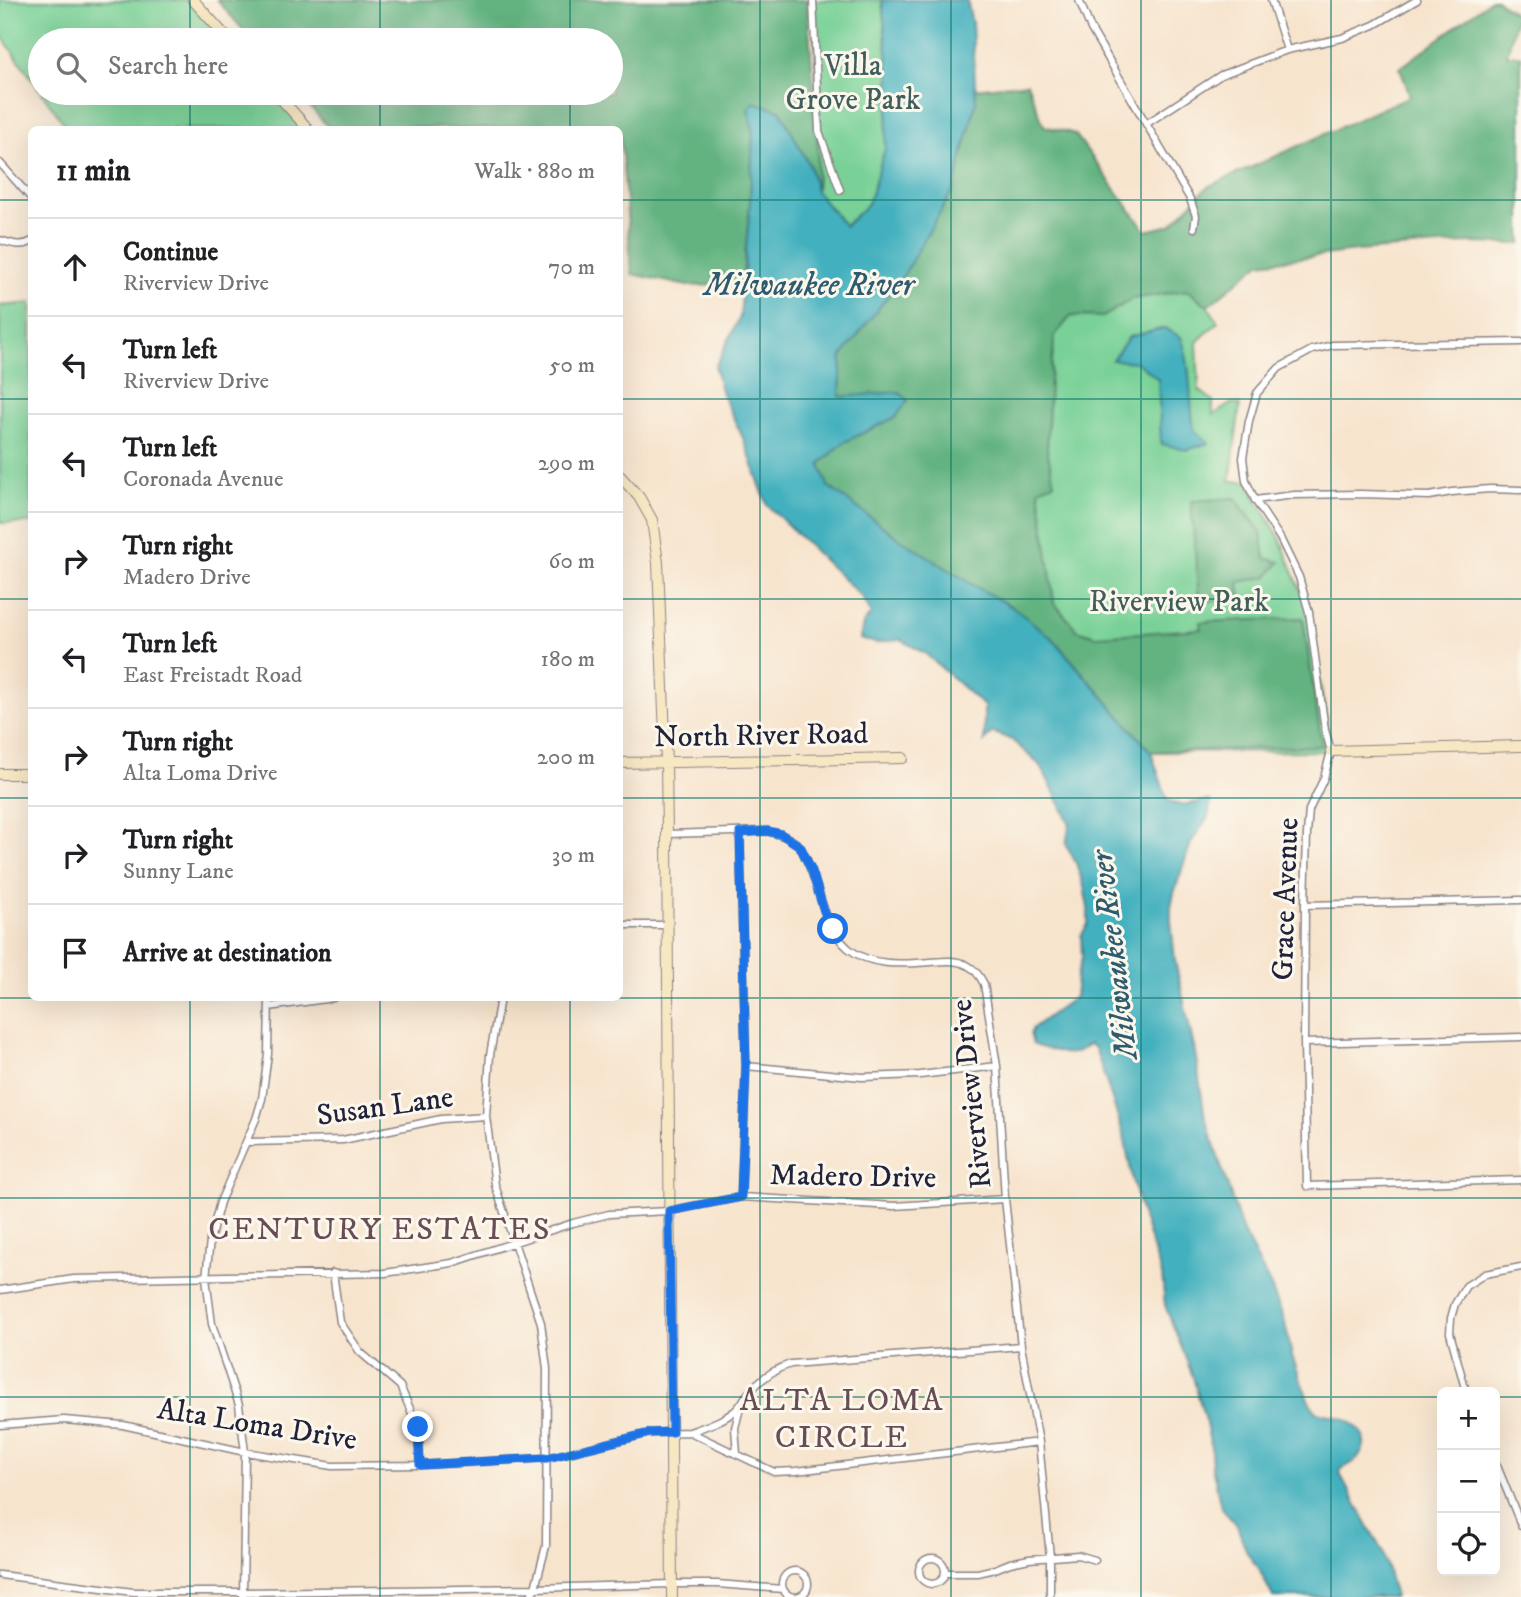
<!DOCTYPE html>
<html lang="en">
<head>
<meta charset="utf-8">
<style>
  :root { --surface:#fff; --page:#f2f2f2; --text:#202124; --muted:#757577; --line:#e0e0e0 }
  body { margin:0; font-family:"IM FELL DW Pica",serif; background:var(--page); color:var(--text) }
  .controls { position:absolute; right:21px; bottom:21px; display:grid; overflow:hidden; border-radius:10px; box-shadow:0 7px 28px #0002 }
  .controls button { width:63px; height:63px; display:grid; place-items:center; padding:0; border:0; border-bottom:2px solid var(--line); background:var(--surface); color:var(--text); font:35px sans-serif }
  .stop { position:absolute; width:21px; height:21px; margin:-16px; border:5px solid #1a73e8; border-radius:50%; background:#fff }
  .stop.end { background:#1a73e8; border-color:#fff; box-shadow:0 2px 7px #0008 }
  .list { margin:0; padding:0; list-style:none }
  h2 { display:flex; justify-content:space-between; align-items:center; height:91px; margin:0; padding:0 28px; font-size:30px }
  h2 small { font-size:23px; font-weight:400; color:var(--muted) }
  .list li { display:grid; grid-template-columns:46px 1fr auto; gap:21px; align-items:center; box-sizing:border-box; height:98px; padding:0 28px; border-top:2px solid var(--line) }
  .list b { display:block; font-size:26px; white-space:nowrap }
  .list p { margin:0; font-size:23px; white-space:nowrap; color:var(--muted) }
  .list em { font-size:23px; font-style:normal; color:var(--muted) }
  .icon { flex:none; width:38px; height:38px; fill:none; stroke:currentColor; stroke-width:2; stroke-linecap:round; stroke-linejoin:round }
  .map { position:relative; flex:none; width:1521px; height:1597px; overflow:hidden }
  .search { position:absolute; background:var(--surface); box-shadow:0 7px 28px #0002; left:28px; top:28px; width:595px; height:77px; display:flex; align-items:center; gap:18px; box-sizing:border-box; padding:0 24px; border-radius:38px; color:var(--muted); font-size:26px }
  .panel { position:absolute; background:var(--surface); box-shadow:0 7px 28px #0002; left:28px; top:126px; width:595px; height:875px; border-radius:10px }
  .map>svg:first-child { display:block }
</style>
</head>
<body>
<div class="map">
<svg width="1521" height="1597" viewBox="0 0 1521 1597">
  <rect width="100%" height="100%" fill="#fbf7ec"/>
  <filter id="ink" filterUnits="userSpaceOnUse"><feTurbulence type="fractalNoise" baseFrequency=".0143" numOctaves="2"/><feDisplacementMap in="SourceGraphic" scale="14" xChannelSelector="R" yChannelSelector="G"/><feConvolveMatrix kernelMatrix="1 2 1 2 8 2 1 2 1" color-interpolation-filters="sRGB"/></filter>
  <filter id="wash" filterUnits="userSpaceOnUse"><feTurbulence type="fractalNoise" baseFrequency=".00686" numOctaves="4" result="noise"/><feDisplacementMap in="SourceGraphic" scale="28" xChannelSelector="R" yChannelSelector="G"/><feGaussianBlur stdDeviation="1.57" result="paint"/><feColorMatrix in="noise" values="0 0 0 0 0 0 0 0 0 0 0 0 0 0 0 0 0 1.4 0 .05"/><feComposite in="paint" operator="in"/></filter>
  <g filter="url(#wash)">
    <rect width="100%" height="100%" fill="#f7e4cd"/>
    <path fill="#79d197" stroke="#4e7a69" stroke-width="2" d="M0 0H193L229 40H40V90L0 34Z
      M813 0H882L890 84 885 149 868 204 844 226 816 191 819 131Z
      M42 93H276L309 129H68Z
      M916 253 1161 294 1187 290 1208 306 1218 322 1197 342 1199 390 1213 401V415L1232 403 1240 405 1230 481H1246L1280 538 1309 612 1331 751 1151 752 1129 726 844 442 842 356 903 276Z
      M31 303V523H0V306Z"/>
    <path fill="#62b380" stroke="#426a5e" stroke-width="2" d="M217 0H807L818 150 816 191 810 167 780 110H748L753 128 750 204 742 284 687 286 632 274 620 130 328 127 298 93H611V40H252Z
      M1491 0H1497L1517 15 1507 55H1521V244L1467 243 1355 251 1260 263 1208 306 1187 290 1132 299 1103 317 1071 316 1055 335 1050 380 1047 449 1054 483 1039 489 1054 603 1077 630 1096 636 1201 629 1200 622 1303 618 1322 746 1151 752 1053 639 1014 608 976 587 897 537 827 486 820 464 844 442 896 417 899 392 840 397 842 356 903 276 954 188 976 102 975 89 1027 83 1044 126 1075 134 1146 231 1171 225 1207 187 1410 96 1400 68Z
      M1235 498 1261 532 1265 558 1280 562 1267 577 1239 582 1241 598 1199 602 1191 501Z"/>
    <path fill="#42b0be" stroke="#32697c" stroke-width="2" d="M882 0H967L972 23 976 102 954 188 903 276 842 356 840 397 899 392 908 400 896 417 844 442 820 464 828 486 897 537 976 587 1014 608 1053 639 1151 752 1167 799C1179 810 1195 801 1210 800L1211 802 1208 817 1191 843 1174 893 1171 907V921L1175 961 1195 1052 1205 1117 1243 1232 1269 1282 1284 1319 1292 1356 1308 1399 1316 1412C1327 1415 1339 1415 1348 1421 1375 1436 1365 1459 1341 1469L1340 1474 1383 1553 1395 1597H1273L1261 1573 1247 1552 1237 1526 1221 1507 1212 1466 1211 1447 1206 1424 1193 1377 1165 1305 1162 1276 1143 1218 1133 1182 1124 1136 1095 1048 1089 1044C1076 1054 1071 1056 1056 1051 1048 1048 1041 1049 1033 1044L1030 1034 1033 1028 1075 997 1077 975 1082 958 1081 936 1088 924V908L1084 887 1076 863 1066 844 1070 824 1041 766 1012 740 992 732 984 742V706L927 655 900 639 877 643 860 639 863 624 871 614 862 597 767 505 744 440 722 394 715 367 740 317 750 204 753 128 748 110 753 102 780 110 810 167 816 191 845 226 868 204 885 149 890 84Z
      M1164 328 1181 337C1192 367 1189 398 1194 430L1209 443 1187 450 1161 444 1158 379 1136 362 1112 360 1129 337Z"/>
  </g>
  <g filter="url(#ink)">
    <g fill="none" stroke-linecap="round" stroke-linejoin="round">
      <defs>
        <path id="street" d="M813 0 819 131 840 190
          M1079 0 1091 29 1190 199 1196 216 1194 228
          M1271 0 1287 50
          M1146 124 1221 75 1287 50 1342 38 1374 25 1417 0
          M0 163 32 199
          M0 240C10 243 22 248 32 241
          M1521 342 1333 345 1312 350 1279 368 1257 393 1249 421 1243 458 1246 481 1255 500 1280 538 1299 577 1309 612 1325 730 1331 751 1324 778 1309 810 1307 834 1305 905 1304 1043 1307 1186 1521 1180
          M1255 500 1294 495 1360 494 1429 496 1452 492 1490 489 1521 490
          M740 833 746 1066 741 1197
          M667 834 767 831C778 834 793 838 800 847 803 851 805 857 807 861 821 890 822 925 848 948 870 967 903 964 930 962 942 961 955 959 967 965 975 969 980 976 984 984L997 1066 1005 1199 1021 1346 1039 1442 1050 1557V1597
          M1305 905 1521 900
          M620 925H667
          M500 998 490 1055 486 1116 495 1185 541 1323 547 1369 546 1546 535 1588 530 1597
          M269 1007 333 998
          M1304 1043 1521 1037
          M746 1066 862 1077 920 1075 997 1066
          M247 1142 343 1140 441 1119 486 1116
          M333 1273 340 1322 360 1352 400 1386 418 1427 420 1465
          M0 1290 74 1279 385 1273 452 1263 573 1223 609 1214 669 1211 741 1197 894 1206 1005 1199
          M1466 1392 1450 1333 1451 1318 1455 1304 1466 1286 1485 1274 1521 1267
          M0 1425 64 1420 123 1425 245 1452 332 1466 420 1465 547 1458 650 1433 690 1432 774 1472 796 1471 1039 1442
          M690 1432C706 1426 723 1421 736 1410 740 1406 743 1401 746 1396 758 1381 773 1369 791 1364L1021 1346
          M737 1454 735 1428 740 1408
          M1495 1461 1521 1525
          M919 1571a13 13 0 1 1 26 0a13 13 0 1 1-26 0Z
          M782 1584a13 13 0 1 1 26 0a13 13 0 1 1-26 0Z
          M945 1573H978L995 1569 1010 1563 1029 1559 1078 1555 1095 1560
          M0 1575 133 1592H243L535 1588 672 1584H717L783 1589
          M243 1597 245 1452 239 1405 212 1324 206 1278 210 1240 220 1202 256 1119 262 1099 268 1054 269 998"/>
        <path id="secondary" d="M193 0 229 40
          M276 93 309 130
          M620 476 639 497 652 520 658 563 666 762 667 834 672 1597
          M1331 751 1521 746
          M620 763 903 758
          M0 774H32"/>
      </defs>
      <use href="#street" stroke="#8c8384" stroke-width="9"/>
      <use href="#secondary" stroke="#8c8384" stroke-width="12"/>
      <use href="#street" stroke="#fff" stroke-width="6"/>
      <use href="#secondary" stroke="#f7e8c3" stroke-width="10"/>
    </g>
  </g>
  <g fill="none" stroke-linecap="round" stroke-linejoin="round" filter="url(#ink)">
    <path stroke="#1a73e8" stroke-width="9" d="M418 1427 420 1465 547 1458 650 1433 672 1432 669 1211 741 1197 746 1066 740 833 767 831 781 834 800 846 812 871 824 911 833 929"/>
  </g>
  <path fill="none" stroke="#0f766e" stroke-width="2" stroke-opacity="0.55" d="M190 0V40M380 0V40M570 0V40M760 0V1597M951 0V1597M1141 0V1597M1331 0V1597M190 93V130M380 93V130M570 93V130M0 200H32M620 200H1521M0 399H32M620 399H1521M0 599H32M620 599H1521M0 798H32M620 798H1521M0 998H1521M190 998V1597M380 998V1597M570 998V1597M0 1198H1521M0 1397H1442M1495 1397H1521"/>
  <g text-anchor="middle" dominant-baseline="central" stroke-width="6" stroke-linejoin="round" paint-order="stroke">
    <g font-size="30" fill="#405f5b" stroke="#fbf7ec">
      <text x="853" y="66">Villa<tspan x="853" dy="34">Grove Park</tspan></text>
      <text x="1179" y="602">Riverview Park</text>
    </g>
    <g font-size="30" fill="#22223b" stroke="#fbf7ec">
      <text transform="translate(761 736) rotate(-1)">North River Road</text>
      <text transform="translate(1286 899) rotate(-88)">Grace Avenue</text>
      <text transform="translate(972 1094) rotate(-96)">Riverview Drive</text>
      <text transform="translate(385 1107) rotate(-8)">Susan Lane</text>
      <text transform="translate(853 1177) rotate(1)">Madero Drive</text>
      <text transform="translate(257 1425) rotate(9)">Alta Loma Drive</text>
    </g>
    <g font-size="32" font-style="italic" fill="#2f5b6f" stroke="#fbf7ec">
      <text x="809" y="286">Milwaukee River</text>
      <text transform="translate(1115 955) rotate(-97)">Milwaukee River</text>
    </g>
    <g font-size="32" letter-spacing="2" fill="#684d55" stroke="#fbf7ec">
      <text x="380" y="1230">CENTURY ESTATES</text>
      <text x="842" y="1401">ALTA LOMA<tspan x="842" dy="37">CIRCLE</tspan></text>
    </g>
  </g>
</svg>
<div class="controls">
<button>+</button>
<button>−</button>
<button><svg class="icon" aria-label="locate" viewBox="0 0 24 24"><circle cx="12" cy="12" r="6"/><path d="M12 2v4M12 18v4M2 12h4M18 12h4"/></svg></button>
</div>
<div class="stop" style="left:833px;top:929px"></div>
<div class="stop end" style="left:418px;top:1427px"></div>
<div class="search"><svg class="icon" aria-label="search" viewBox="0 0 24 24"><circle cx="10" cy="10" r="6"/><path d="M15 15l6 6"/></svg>Search here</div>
<section class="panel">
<h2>11 min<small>Walk · 880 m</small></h2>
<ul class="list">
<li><svg class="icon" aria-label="ahead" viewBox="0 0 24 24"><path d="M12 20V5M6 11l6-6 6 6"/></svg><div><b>Continue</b><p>Riverview Drive</p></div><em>70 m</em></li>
<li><svg class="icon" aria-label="left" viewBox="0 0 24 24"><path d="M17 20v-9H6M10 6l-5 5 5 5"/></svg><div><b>Turn left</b><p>Riverview Drive</p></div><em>50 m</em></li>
<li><svg class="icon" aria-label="left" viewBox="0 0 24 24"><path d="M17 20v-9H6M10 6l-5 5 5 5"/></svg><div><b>Turn left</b><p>Coronada Avenue</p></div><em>290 m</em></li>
<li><svg class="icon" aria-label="right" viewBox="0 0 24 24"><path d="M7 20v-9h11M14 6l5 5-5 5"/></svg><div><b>Turn right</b><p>Madero Drive</p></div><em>60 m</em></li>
<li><svg class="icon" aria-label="left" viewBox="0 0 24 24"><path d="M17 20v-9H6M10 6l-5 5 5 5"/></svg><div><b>Turn left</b><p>East Freistadt Road</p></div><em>180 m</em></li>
<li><svg class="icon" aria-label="right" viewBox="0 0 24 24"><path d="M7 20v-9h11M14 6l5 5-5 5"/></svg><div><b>Turn right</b><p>Alta Loma Drive</p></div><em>200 m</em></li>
<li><svg class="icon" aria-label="right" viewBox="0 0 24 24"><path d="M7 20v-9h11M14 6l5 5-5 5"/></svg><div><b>Turn right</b><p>Sunny Lane</p></div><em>30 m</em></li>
<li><svg class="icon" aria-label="arrive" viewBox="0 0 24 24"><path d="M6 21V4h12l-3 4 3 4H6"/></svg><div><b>Arrive at destination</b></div></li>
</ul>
</section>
</div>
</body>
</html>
